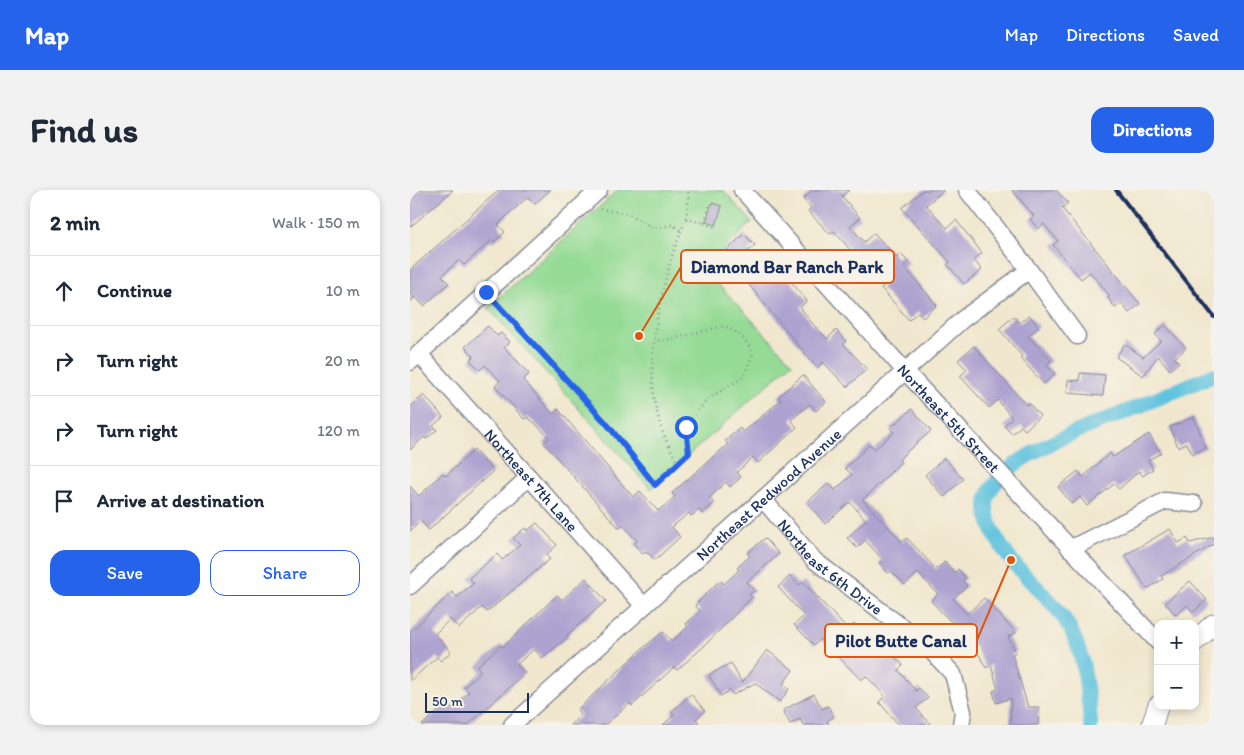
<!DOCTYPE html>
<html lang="en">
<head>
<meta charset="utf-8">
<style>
  :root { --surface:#fff; --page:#f2f2f3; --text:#1f2937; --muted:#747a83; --line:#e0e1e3; --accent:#2563eb }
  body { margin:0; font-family:Itim,sans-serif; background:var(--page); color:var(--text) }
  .controls { position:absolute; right:15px; bottom:15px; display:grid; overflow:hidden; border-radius:10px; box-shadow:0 2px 8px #0003 }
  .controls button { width:45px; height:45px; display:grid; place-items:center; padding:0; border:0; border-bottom:1px solid var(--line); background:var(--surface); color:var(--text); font:25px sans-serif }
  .scale { position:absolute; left:15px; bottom:12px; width:104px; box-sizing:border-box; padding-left:5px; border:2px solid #1b2f5e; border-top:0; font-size:14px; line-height:18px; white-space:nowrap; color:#1b2f5e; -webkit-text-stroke:4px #f7f3e8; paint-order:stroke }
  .stop { position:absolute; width:15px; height:15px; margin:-11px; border:4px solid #2563eb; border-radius:50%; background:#fff }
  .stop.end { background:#2563eb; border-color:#fff; box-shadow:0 1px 5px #0008 }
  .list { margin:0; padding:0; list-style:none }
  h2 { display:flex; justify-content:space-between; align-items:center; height:65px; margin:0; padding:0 20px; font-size:21px }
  h2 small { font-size:16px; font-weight:400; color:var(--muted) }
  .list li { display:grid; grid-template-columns:32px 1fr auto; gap:15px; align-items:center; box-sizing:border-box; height:70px; padding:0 20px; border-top:1px solid var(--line) }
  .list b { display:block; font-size:19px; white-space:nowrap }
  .list em { font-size:16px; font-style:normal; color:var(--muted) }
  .actions { display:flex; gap:10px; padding:15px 20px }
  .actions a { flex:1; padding:11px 0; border:1px solid var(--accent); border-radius:15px; text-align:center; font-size:18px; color:var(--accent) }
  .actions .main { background:var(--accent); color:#fff }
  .icon { flex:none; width:28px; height:28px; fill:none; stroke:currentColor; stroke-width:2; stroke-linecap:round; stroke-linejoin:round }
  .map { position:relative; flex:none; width:804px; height:535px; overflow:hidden; border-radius:15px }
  header { display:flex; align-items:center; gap:30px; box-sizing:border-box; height:70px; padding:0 25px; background:var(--accent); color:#fff }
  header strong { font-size:24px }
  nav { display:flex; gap:28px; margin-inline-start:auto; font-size:18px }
  .intro { display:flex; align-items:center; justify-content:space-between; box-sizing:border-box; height:120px; padding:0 30px }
  h1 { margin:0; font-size:35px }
  .button { padding:12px 22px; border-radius:15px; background:var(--accent); color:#fff; font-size:18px; font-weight:700 }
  main { display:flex; gap:30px; padding:0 30px }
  aside { flex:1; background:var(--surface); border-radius:15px; box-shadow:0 2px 8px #0003 }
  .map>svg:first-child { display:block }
</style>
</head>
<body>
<header>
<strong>Map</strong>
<nav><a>Map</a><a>Directions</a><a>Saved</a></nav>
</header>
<div class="intro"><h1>Find us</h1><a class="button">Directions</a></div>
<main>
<aside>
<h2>2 min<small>Walk · 150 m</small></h2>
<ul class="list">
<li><svg class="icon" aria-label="ahead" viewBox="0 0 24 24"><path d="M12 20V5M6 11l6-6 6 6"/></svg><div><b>Continue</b></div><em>10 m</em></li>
<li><svg class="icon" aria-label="right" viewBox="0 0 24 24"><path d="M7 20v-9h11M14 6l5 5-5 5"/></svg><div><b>Turn right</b></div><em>20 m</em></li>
<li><svg class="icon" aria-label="right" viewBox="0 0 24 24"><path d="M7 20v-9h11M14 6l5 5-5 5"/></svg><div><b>Turn right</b></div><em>120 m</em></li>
<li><svg class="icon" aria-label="arrive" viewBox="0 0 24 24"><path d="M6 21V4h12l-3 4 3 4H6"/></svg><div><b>Arrive at destination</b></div></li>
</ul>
<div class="actions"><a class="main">Save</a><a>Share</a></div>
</aside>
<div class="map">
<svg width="804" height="535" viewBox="0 0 804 535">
  <rect width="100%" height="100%" fill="#f7f3e8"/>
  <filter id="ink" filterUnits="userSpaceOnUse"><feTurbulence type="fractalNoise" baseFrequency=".02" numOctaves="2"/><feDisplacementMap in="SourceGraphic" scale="10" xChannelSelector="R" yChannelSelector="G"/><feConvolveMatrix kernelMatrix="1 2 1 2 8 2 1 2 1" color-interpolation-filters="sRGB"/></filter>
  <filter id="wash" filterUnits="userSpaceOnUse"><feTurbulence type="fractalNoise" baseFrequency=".0096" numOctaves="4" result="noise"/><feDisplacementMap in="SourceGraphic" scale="20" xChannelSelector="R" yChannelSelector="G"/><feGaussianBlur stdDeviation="1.12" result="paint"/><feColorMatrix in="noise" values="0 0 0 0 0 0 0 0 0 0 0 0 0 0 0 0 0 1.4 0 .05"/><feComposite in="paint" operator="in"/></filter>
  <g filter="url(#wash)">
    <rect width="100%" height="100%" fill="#f1e7ce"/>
    <path fill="#95db95" stroke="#58857a" d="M208 0H313L342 32 294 79 382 173 241 299 78 118Z"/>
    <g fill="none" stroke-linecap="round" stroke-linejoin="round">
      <path stroke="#61c3df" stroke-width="15" d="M681 535C676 493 675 451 646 418 633 402 616 388 602 371 590 356 571 327 578 306 593 266 676 238 713 223 744 210 774 197 804 185"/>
    </g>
    <g id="blocks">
      <path fill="#aea3d0" d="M0 0H43L0 37Z
        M89 0H140L125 14 118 7 101 22 88 35 95 42 84 52 82 50 54 75 49 70 32 86 39 93 14 116 5 107 0 112V80Z
        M403 0H439L432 6 450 28 440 36 454 52 464 43 487 68 491 64 499 73 494 77 527 115 513 128 508 122 499 130 471 98 478 92 457 65 447 73 440 64 442 62 424 41 420 44 398 21 401 18 393 9Z
        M513 0H534L516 15 537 38 546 30 572 63 564 70 572 80 554 94 537 74 540 72 492 18Z
        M602 0H646L658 13 652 18 730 114 719 123 711 113 705 118 698 108 700 106 680 82 671 89 643 55 648 51 634 34 628 39 620 29 624 26Z
        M302 13 312 16 306 35 296 32Z
        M334 44 345 55 338 61 354 79 358 76 367 87 373 82 397 111 390 117 401 132 417 149 426 140 436 151 433 154 457 179 437 197 413 172 407 178 335 90 332 93 309 68Z
        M619 125 629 137 618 146 641 171 636 175 645 184 634 194 610 168 612 166 589 139 604 126 609 133Z
        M755 135 776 158 765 168 769 172 760 180 748 166 733 186 706 167 715 154 733 167 751 151 745 144Z
        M78 136 87 146 91 143 100 152 94 157 119 184 113 190 143 224 148 219 223 307 230 301 248 321 265 307 262 303 318 254 315 251 330 238 333 242 338 238 371 210 368 207 393 185 416 212 406 221 400 214 381 230 387 237 348 273 343 267 327 282 331 287 320 297 316 292 299 308 304 313 292 324 289 320 281 326 279 323 262 337 270 347 245 370 236 361 233 364 224 354 227 351 213 335 209 338 134 253 139 248 125 233 117 227 114 229 85 196 90 191 75 175 70 180 60 170 64 166 55 157Z
        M564 156 616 215 619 213 630 226 615 240 611 236 602 244 594 236 602 228 588 210 579 218 550 186 557 180 548 170Z
        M670 183 695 185 693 206 657 203 658 190 669 191Z
        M14 205 33 227 23 236 27 240 16 249 14 247 0 260V217Z
        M502 219 521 241 494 264 489 270 491 272 453 310 492 352 497 348 526 379 535 372 545 383 548 379 556 388 552 391 557 396 543 409 557 424 574 408 606 443 598 447 606 462 602 464 618 517H629L628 535H600L601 508 586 513 583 501 588 499 581 475 576 478 565 457 521 411 528 404 508 383 495 395 481 381 478 383 469 373 473 370 455 350 447 358 437 348 456 330 440 312 415 334 397 312 419 293 425 300 442 285 435 278 460 254 465 259 484 242 480 238Z
        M784 227 796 258 782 264 777 253 768 257 760 237Z
        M739 244 751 263 738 270 743 279 733 286 729 281 709 299 704 294 677 316 670 307 662 314 648 297 668 281 673 287 700 263 703 267Z
        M64 260 83 281 19 340 11 331 0 341V296L9 306 33 283 36 286Z
        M534 268 553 289 534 307 515 285Z
        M127 333 147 355 136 365 140 369 77 422 72 417 49 438 40 429 25 444 41 462 31 471 27 467 0 491V442L42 402 47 407 64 393 59 388 87 364 92 370 110 355 103 348 115 338 117 341Z
        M760 339 768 353 777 348 780 353 804 347V354L751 386 753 389 737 399 715 365Z
        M355 348 369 364 337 392 345 400 339 405 342 407 292 458 267 480 264 477 222 516 220 513 195 535H160L171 525 167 520 233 458 253 442 262 451 278 437 276 434 290 421 285 415 310 390 314 394 329 380 327 378 340 366 337 363Z
        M380 386 389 395 393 392 438 440 444 434 456 447 459 445 472 459 473 457 493 475 488 480 506 501 509 498 518 508 506 518 521 535H489L469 512 475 506 456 486 451 490 411 449 404 455 384 435 394 426 368 397Z
        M176 388 196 411 157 445 159 446 132 468 124 459 107 474 115 483 58 535H12L38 513 42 518 59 502 54 497 71 482 67 476 91 455 93 457 147 405 152 410Z
        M780 391 797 410 783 422 777 415 766 425 755 413Z
        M357 460 383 480 373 494 379 499 370 512 345 493 323 505 320 500 311 506 299 485 321 473 332 493Z
        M281 504 295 521 286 529 290 535H253L264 525 261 522Z
        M404 504 412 519 418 516 424 527 417 531 419 535H393L390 529 380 534 373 520Z"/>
    </g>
  </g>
  <g filter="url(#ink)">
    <use href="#blocks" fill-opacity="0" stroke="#868b96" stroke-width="1"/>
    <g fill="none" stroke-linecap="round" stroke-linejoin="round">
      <defs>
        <g id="minor">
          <path id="s1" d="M332 0 495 181 748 452"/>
          <path d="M557 0 619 80 667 146"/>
          <path id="s2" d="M9 164 234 416"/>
          <path d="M0 172 189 0"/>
          <path id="s3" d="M353 309 404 370 517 456 543 484 553 522 551 535"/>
          <path d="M660 359 755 311 784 314"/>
          <path d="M0 396 119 287"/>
          <path id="s4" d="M102 535 553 129 619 80"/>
        </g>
        <path id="tertiary" d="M785 451 804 434
          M742 535 748 516"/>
      </defs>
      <use href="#minor" stroke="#868b96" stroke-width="19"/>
      <use href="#tertiary" stroke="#868b96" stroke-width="22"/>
      <path stroke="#868b96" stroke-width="2.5" stroke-dasharray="1 4" stroke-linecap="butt" d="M190 19 219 24 243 38 263 35 271 41
        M276 29 294 33 300 14
        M294 33 305 37
        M86 113 197 234 245 295 279 263 276 237 282 227 298 209 334 186 343 164C337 150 329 142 314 136L258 150 244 151
        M268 274C263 264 257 253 253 243 232 185 246 122 262 66 269 43 281 25 278 0"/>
      <use href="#minor" stroke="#fff" stroke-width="16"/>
      <use href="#tertiary" stroke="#fff" stroke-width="20"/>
      <path stroke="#1b2f5e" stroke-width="4" d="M706 0 804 127"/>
    </g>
  </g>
  <g fill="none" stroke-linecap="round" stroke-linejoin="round" filter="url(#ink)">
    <path stroke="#2563eb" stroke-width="6" d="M76 102 197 234 245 295 279 263 276 237"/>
  </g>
  <g text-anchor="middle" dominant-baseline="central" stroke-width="4" stroke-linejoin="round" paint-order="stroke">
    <g font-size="16" fill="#1b2f5e" stroke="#f7f3e8">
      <text stroke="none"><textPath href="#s1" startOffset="308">Northeast 5th Street</textPath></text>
      <text stroke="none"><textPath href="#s2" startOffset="169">Northeast 7th Lane</textPath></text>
      <text stroke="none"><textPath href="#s4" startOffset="345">Northeast Redwood Avenue</textPath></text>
      <text stroke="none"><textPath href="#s3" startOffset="96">Northeast 6th Drive</textPath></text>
    </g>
  </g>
  <path fill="none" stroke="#de5710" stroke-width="2" d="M229 146L271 77M601 370L567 450"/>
  <g fill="#de5710" stroke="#f7f3e8" stroke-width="2">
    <circle cx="229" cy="146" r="5"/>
    <circle cx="601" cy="370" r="5"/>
  </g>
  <g fill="#f7f3e8" stroke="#de5710" stroke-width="2">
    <rect x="271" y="60" width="213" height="33" rx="5"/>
    <rect x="415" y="434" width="152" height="33" rx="5"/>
  </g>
  <g font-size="18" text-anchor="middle" font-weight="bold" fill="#1b2f5e">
    <text x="377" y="83">Diamond Bar Ranch Park</text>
    <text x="491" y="457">Pilot Butte Canal</text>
  </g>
</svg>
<div class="controls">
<button>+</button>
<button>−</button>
</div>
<div class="scale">50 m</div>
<div class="stop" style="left:276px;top:237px"></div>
<div class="stop end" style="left:76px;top:102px"></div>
</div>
</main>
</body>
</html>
